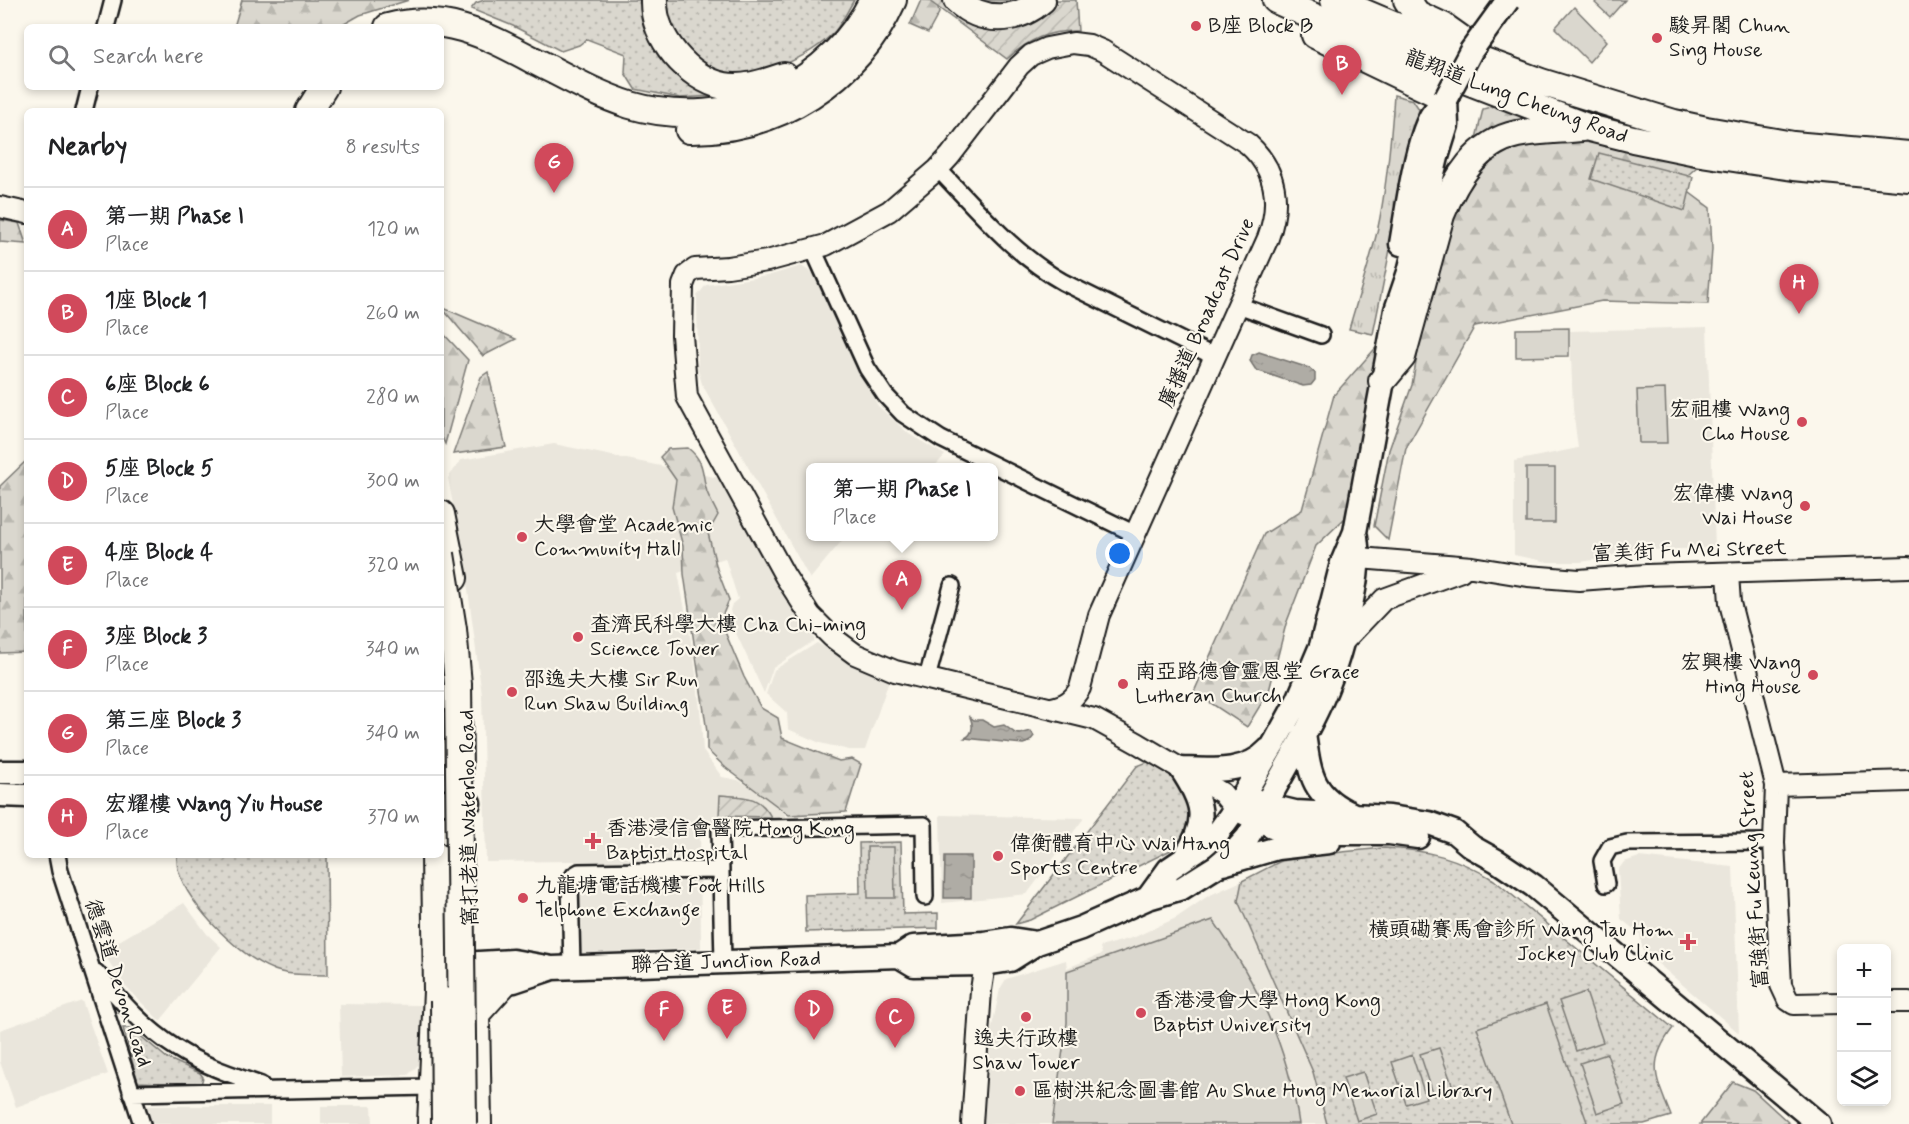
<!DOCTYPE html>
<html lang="en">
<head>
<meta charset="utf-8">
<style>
  :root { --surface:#fff; --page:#f2f2f2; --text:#202124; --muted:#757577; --line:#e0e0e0; --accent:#d1495b }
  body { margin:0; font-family:Mynerve,"LXGW WenKai TC",sans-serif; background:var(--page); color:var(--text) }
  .controls { position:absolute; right:18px; bottom:18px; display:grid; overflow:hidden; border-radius:9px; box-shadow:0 3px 9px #0003 }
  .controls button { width:54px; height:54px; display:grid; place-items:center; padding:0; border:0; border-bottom:2px solid var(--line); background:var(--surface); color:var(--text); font:30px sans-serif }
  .you { position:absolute; left:1120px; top:554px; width:21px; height:21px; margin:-15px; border:4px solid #fff; border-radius:50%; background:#1a73e8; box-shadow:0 0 0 9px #1a73e833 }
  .badge { display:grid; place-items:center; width:39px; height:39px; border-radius:50%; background:var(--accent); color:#fff; font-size:20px; font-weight:700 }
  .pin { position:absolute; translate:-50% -50px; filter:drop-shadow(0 2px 3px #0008) }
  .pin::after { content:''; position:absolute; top:32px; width:21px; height:18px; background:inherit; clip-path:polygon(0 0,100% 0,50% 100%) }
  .popup { position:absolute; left:806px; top:463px; width:192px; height:78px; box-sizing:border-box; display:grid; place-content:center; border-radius:9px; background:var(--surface); filter:drop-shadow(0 2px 4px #0005); font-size:20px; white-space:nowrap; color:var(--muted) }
  .popup b { font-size:22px; color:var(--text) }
  .popup::after { content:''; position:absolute; left:50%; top:100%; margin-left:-12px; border:12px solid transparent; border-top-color:var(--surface) }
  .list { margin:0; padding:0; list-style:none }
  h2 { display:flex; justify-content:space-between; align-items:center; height:78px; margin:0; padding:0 24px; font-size:26px }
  h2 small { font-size:20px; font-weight:400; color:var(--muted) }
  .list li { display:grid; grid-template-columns:39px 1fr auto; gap:18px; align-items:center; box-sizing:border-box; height:84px; padding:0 24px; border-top:2px solid var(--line) }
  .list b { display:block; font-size:22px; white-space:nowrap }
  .list p { margin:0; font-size:20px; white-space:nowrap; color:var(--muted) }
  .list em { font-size:20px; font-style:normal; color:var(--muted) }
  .icon { flex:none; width:33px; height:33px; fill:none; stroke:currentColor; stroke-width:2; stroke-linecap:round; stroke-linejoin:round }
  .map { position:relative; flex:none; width:1909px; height:1124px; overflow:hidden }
  .search { position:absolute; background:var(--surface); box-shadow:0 3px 9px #0003; left:24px; top:24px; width:420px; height:66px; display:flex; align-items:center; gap:15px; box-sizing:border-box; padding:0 21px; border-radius:9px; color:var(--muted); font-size:22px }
  .panel { position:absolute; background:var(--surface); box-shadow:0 3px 9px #0003; left:24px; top:108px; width:420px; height:750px; border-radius:9px }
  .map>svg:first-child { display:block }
</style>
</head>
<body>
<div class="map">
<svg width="1909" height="1124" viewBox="0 0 1909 1124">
  <defs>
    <pattern id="grass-tufts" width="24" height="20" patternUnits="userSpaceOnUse" patternTransform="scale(1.5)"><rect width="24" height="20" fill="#dad7ce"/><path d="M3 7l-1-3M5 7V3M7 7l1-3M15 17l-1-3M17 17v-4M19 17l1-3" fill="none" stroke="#bab8b0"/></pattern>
    <pattern id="forest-firs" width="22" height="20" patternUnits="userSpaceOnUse" patternTransform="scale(1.5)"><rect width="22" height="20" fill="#dad7ce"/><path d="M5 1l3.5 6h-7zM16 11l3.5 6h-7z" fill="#bab8b0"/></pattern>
    <pattern id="park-dots" width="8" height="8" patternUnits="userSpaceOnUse" patternTransform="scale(1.5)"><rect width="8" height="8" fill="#dad7ce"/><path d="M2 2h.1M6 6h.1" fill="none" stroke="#bab8b0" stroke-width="1.8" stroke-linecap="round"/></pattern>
    <pattern id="garden-furrows" width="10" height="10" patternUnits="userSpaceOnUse" patternTransform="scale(1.5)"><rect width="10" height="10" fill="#dad7ce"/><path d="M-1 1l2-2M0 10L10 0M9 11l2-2" fill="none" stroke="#bab8b0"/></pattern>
    <pattern id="water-ripples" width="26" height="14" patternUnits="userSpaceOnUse" patternTransform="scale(1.5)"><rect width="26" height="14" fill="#afaca5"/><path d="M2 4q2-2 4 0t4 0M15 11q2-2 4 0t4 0" fill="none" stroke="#96938d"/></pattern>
  </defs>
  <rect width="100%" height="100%" fill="#fbf7ec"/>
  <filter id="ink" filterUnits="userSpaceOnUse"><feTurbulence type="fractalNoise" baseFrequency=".0167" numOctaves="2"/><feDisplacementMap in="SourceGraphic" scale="12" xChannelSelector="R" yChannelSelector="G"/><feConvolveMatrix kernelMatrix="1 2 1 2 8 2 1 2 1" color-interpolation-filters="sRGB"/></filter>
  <g filter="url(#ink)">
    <path fill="#eae6dc" d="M801 266 814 274 840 333 878 406 909 434 945 455 934 467 810 468V536L845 537 810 579 702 384 698 370 697 296 706 285 767 276Z
      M1707 327 1715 548 1622 551 1607 558 1580 562H1548L1514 555V461L1578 448 1573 409 1570 331Z
      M554 444 719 478 754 543 800 621 815 640 773 668 764 693 735 631 730 610 732 604 738 599 725 558 678 573 694 657 701 719 703 751 722 777 738 780 763 794 785 814V819L700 822 701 948 577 954 575 861 486 862 482 695 466 575 448 478 461 460Z
      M817 643 868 671 890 678 865 750H849L820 743 788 729 787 713 766 694 774 670Z
      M940 815 1084 818 1027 894 942 903Z
      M1639 857 1733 867 1739 1033 1642 950 1640 934 1621 919 1618 870 1624 862Z
      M1242 881 1238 901 1313 1072 1327 1124H984L991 1031 1000 989 1006 979 1066 960 1067 968 1102 954 1100 947 1135 937 1176 918 1208 896Z
      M184 903 207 934 221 947 160 1021 124 985 102 951Z
      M82 1001 108 1074 16 1107 0 1062V1030Z
      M339 1004 421 1005 419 1064 408 1075 341 1077Z
      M145 1106H270V1124H151Z
      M321 1106H372L373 1124H321Z"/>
    <path fill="url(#grass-tufts)" stroke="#7b7a75" stroke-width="1.5" d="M1394 95 1413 100 1419 109 1411 145 1373 334 1349 329C1358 297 1369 265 1377 232 1387 187 1391 141 1394 95Z"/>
    <path fill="url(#forest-firs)" stroke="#7b7a75" stroke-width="1.5" d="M242 0H409L360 15 339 27H234Z
      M921 0H936L939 13 928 33 910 25Z
      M1511 101 1524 123 1474 147 1483 109Z
      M1555 136 1588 139 1698 166 1678 184 1710 208 1712 249 1708 304 1602 301 1475 326 1406 448 1388 540 1374 526 1389 450 1412 385 1424 317 1468 171 1499 148Z
      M0 220 19 223 26 244 0 242Z
      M441 307 516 339 483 356Z
      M441 331 468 360 445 444 441 435Z
      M1380 343 1345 518 1316 546 1286 624 1269 691 1247 727 1194 692 1264 534 1302 510 1334 395Z
      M488 372 506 447 453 454 481 377Z
      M688 448C706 463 701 472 707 492 710 500 715 508 718 515L708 533 717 569 729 600 723 614V627L744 677 761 708 778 718 782 738 839 761 852 759 861 764 846 812 789 815 726 768 707 750V732L684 574 683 546 672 507 676 480 660 457 668 449Z
      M27 460V652L0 653V486Z
      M1733 1082 1753 1090 1790 1124H1700Z"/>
    <path fill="url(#park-dots)" stroke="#7b7a75" stroke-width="1.5" d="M484 0H644L714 93 712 96 680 98 635 89 625 73 626 54 587 39 579 45 561 51 513 26 471 9 476 3Z
      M666 0H854C848 10 842 22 835 31 810 58 755 82 718 74 706 71 693 59 685 50 673 35 665 19 666 0Z
      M1599 153 1693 177 1685 211 1591 179Z
      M1150 761 1171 770 1196 816 1181 845 1030 920 1016 924 1137 766Z
      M901 842 903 914 938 913V928L806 932 805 895 860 893 859 843Z
      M1384 848C1429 850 1456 857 1494 880L1673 1028C1646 1063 1656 1078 1671 1116L1644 1124H1327L1313 1072 1238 901 1242 881 1281 861 1342 852Z
      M177 855H327L328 975C313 974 296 976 281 972 245 963 187 906 178 869 177 865 177 859 177 855Z
      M123 1028H131L167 1058 200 1073 203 1077 201 1085 138 1082Z"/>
    <path fill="url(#garden-furrows)" stroke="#7b7a75" stroke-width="1.5" d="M928 0H1076L1078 31C1049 30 1029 39 1007 59Z
      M720 795C743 797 759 794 771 817L719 816Z"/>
    <path fill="#dad7ce" stroke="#7b7a75" stroke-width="1.5" d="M1597 0H1625L1610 17 1595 3Z
      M1574 7 1607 41 1589 62 1555 28Z
      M1569 328V356L1516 357V329Z
      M1665 389 1667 443H1639L1637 390Z
      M1526 468H1555V523H1526Z
      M867 847H894L895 898H868Z
      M1213 920C1257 983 1288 1046 1299 1124H1052L1067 1023V971Z
      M1586 992 1603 1042 1576 1051 1559 1001Z
      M1546 1004 1587 1122 1582 1124H1511L1477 1028Z
      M1439 1048 1454 1090 1434 1096 1420 1054Z
      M1607 1054 1624 1104 1597 1113 1580 1063Z
      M1412 1055 1426 1098 1406 1104 1392 1062Z
      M1363 1072 1377 1114 1357 1121 1343 1078Z"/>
    <path fill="url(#water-ripples)" stroke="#74726e" stroke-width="1.5" d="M1259 352 1309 368 1315 373V380L1311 385 1303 386 1256 370 1250 361 1252 355Z
      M970 717 974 720H982L994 727 1004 725 1015 733 1020 734 1031 731 1034 736 1029 742 1023 744 965 738C974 734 973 724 970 717Z
      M945 856H971V898H944Z"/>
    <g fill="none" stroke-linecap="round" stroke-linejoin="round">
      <defs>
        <path id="minor" d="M106 27 113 0
          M84 111 90 87
          M938 169C977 209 1013 254 1063 282L1215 357
          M813 249 867 368 885 395 903 414 941 439 1135 534
          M1238 305 1321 335
          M927 678 952 586
          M57 855 60 871 142 1124
          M1606 884 1602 861 1610 847 1627 843 1774 842
          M723 963 720 829 924 825 925 897
          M572 967 570 882 574 875 579 872 721 870
          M96 972C120 1000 144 1028 176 1048 202 1065 232 1075 261 1085
          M131 1093 431 1087"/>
        <path id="tertiary" d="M0 207 27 213
          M1344 562 1359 558 1472 567 1528 576 1579 580 1646 575 1909 567
          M1728 574 1730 603 1776 785 1774 842 1781 985 1788 1000 1794 1004 1842 1003
          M1343 642 1384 599 1461 571
          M1052 708C1066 705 1073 700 1080 688L1099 615 1268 238C1281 203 1277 170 1248 144L1103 51 1089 45 1073 43 1047 48 1031 55 1019 66 950 156 938 169 889 211 826 245 767 261 728 267 695 269 687 275 683 285 682 335 687 397 785 576 810 615 832 637 855 654 895 671 1094 719 1139 744 1222 793 1235 809
          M1776 785 1909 781
          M1886 1002H1909
          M972 1124 981 990 985 964 984 950"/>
        <path id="secondary" d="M1401 244C1407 210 1415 145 1431 116 1435 110 1441 104 1446 98
          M1304 734C1310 774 1311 795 1352 814
          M1181 769C1210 770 1246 774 1268 750
          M1181 769C1203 802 1209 820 1186 855
          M0 772H27
          M0 795 27 796
          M1253 799 1266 805 1295 812 1390 817 1429 823 1454 832 1472 847 1497 861 1534 886 1819 1124
          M441 802 469 803
          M1244 813 1272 826 1280 828 1336 833H1389L1418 837
          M1223 864 1277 848 1329 842
          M1148 898 1169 869 1203 846 1217 834 1235 809 1275 742 1298 700 1321 646 1342 563 1355 532 1396 310 1409 272 1437 157 1447 125 1446 98
          M899 956 914 965 985 964 1010 960 1037 943 1081 928 1148 898 1182 888 1217 866 1237 849 1247 838 1258 820C1276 783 1299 748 1317 710 1332 680 1342 647 1349 614 1355 587 1360 565 1356 537
          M445 965 513 961 552 968 899 956 913 947 984 943 1011 939 1037 943
          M454 980 494 979 505 982 514 981 550 969"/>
        <path id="primary" d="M441 514 454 578
          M471 977V1003L476 1014 478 1124
          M476 1014 505 982
          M431 1124 437 991 435 855"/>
        <path id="trunk" d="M654 0C653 38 688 78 724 86 744 90 766 82 784 76
          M957 0C982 24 1017 22 1042 0
          M1276 0 1395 53 1589 128 1633 139 1701 153 1793 167 1909 178
          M1334 0 1438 44 1541 82 1674 123 1706 130 1793 145 1909 155
          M1407 0 1417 14 1443 26 1474 48
          M388 27C443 13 484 34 531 59 563 75 595 94 630 105 677 119 733 115 777 94 819 73 852 42 873 0
          M1315 35 1446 98
          M309 111 324 87
          M689 130C777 131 857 80 893 0
          M1382 381 1402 357 1441 215C1455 180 1477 142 1517 134 1538 130 1561 130 1582 128"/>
      </defs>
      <use href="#minor" stroke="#1c1c1c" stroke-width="20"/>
      <use href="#tertiary" stroke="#1c1c1c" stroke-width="24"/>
      <use href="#secondary" stroke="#1c1c1c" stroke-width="27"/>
      <use href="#primary" stroke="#1c1c1c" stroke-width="30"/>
      <use href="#trunk" stroke="#1c1c1c" stroke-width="30"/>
      <use href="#minor" stroke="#fbf7ec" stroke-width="15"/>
      <use href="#tertiary" stroke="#fbf7ec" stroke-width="20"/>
      <use href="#secondary" stroke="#fbf7ec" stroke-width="22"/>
      <use href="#primary" stroke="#fbf7ec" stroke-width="26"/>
      <use href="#trunk" stroke="#fbf7ec" stroke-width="26"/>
      <defs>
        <path id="secondary-bridge" d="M1446 98 1471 51 1508 0"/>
        <path id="trunk-bridge" d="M441 554 453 629 458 684 463 1124
          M444 1001 445 1124"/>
      </defs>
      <use href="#secondary-bridge" stroke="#1c1c1c" stroke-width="27" stroke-linecap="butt"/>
      <use href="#trunk-bridge" stroke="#1c1c1c" stroke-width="30" stroke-linecap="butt"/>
      <use href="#secondary-bridge" stroke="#fbf7ec" stroke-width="22"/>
      <use href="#trunk-bridge" stroke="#fbf7ec" stroke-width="26"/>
    </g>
  </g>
  <g fill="#d1495b" stroke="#fbf7ec" stroke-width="2">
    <circle cx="1196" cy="26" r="6"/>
    <circle cx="1657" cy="38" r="6"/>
    <circle cx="1802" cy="422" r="6"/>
    <circle cx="1805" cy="506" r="6"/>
    <circle cx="522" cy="537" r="6"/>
    <circle cx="578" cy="637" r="6"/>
    <circle cx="1813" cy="675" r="6"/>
    <circle cx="1123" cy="684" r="6"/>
    <circle cx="512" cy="692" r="6"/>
    <path d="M590 832h6v6h6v6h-6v6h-6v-6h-6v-6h6z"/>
    <circle cx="998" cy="856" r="6"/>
    <circle cx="523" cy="898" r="6"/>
    <path d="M1685 933h6v6h6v6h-6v6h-6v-6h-6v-6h6z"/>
    <circle cx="1141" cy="1013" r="6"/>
    <circle cx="1026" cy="1017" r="6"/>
    <circle cx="1020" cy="1091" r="6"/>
  </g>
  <g text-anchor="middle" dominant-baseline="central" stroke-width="4.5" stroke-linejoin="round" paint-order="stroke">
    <g font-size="21" fill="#1c1c1c" stroke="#fbf7ec" text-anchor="start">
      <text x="1208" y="26">B座 Block B</text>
      <text x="1669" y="26">駿昇閣 Chun<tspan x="1669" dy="24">Sing House</tspan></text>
      <text x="1790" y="410" text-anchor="end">宏祖樓 Wang<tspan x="1790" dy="24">Cho House</tspan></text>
      <text x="1793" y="494" text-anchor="end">宏偉樓 Wang<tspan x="1793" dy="24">Wai House</tspan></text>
      <text x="534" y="525">大學會堂 Academic<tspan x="534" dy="24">Community Hall</tspan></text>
      <text x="590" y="625">查濟民科學大樓 Cha Chi-ming<tspan x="590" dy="24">Science Tower</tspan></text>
      <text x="1801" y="663" text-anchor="end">宏興樓 Wang<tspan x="1801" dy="24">Hing House</tspan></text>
      <text x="1135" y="672">南亞路德會靈恩堂 Grace<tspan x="1135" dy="24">Lutheran Church</tspan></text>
      <text x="524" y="680">邵逸夫大樓 Sir Run<tspan x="524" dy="24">Run Shaw Building</tspan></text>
      <text x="606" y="829">香港浸信會醫院 Hong Kong<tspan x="606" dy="24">Baptist Hospital</tspan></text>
      <text x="1010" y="844">偉衡體育中心 Wai Hang<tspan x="1010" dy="24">Sports Centre</tspan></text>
      <text x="535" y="886">九龍塘電話機樓 Foot Hills<tspan x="535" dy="24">Telphone Exchange</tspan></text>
      <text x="1674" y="930" text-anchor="end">橫頭磡賽馬會診所 Wang Tau Hom<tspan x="1674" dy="24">Jockey Club Clinic</tspan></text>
      <text x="1153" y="1001">香港浸會大學 Hong Kong<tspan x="1153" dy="24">Baptist University</tspan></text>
      <text x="1026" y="1039" text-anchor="middle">逸夫行政樓<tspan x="1026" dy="24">Shaw Tower</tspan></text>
      <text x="1032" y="1091">區樹洪紀念圖書館 Au Shue Hung Memorial Library</text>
    </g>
    <g font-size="21" fill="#1c1c1c" stroke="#fbf7ec">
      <text transform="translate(1516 97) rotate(20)">龍翔道 Lung Cheung Road</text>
      <text transform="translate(1207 313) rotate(-66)">廣播道 Broadcast Drive</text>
      <text transform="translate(1689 551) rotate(-2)">富美街 Fu Mei Street</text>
      <text transform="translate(469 818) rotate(-91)">窩打老道 Waterloo Road</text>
      <text transform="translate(1754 880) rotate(-94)">富強街 Fu Keung Street</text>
      <text transform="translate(726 962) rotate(-2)">聯合道 Junction Road</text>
      <text transform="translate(118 983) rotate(72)">德雲道 Devon Road</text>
    </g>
  </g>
</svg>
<div class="controls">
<button>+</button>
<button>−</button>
<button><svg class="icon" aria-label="layers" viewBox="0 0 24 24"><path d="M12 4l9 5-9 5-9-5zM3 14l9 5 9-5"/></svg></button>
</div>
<div class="you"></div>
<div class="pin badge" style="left:902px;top:610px">A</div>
<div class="popup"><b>第一期 Phase I</b>Place</div>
<div class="pin badge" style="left:1342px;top:95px">B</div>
<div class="pin badge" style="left:895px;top:1048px">C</div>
<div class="pin badge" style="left:814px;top:1040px">D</div>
<div class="pin badge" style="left:727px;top:1039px">E</div>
<div class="pin badge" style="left:664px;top:1041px">F</div>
<div class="pin badge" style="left:554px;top:193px">G</div>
<div class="pin badge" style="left:1799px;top:314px">H</div>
<div class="search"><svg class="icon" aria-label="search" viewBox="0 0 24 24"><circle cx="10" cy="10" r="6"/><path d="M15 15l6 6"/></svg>Search here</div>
<section class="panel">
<h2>Nearby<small>8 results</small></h2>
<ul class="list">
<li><span class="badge">A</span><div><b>第一期 Phase I</b><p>Place</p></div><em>120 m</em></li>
<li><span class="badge">B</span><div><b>1座 Block 1</b><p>Place</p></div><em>260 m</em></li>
<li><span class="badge">C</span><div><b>6座 Block 6</b><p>Place</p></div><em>280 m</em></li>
<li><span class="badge">D</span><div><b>5座 Block 5</b><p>Place</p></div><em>300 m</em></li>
<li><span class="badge">E</span><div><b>4座 Block 4</b><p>Place</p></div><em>320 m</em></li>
<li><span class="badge">F</span><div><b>3座 Block 3</b><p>Place</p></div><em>340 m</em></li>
<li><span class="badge">G</span><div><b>第三座 Block 3</b><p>Place</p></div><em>340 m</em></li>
<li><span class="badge">H</span><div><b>宏耀樓 Wang Yiu House</b><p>Place</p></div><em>370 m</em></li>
</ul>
</section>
</div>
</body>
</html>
